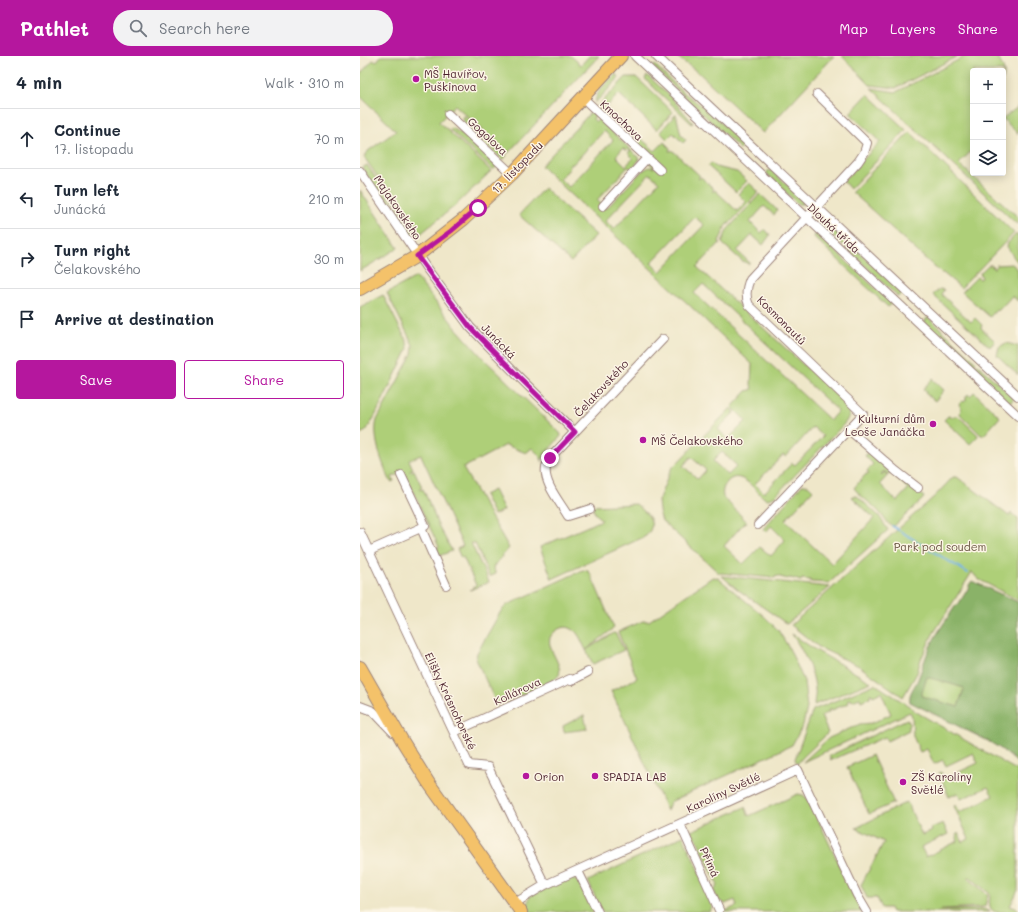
<!DOCTYPE html>
<html lang="en">
<head>
<meta charset="utf-8">
<style>
  :root { --surface:#fff; --page:#f2f2f3; --text:#1f2937; --muted:#747a83; --line:#e0e1e3; --accent:#b5179e }
  body { margin:0; font-family:Mali,sans-serif; background:var(--page); color:var(--text) }
  .controls { position:absolute; right:12px; top:12px; display:grid; overflow:hidden; border-radius:4px; box-shadow:0 2px 10px #0003 }
  .controls button { width:36px; height:36px; display:grid; place-items:center; padding:0; border:0; border-bottom:1px solid var(--line); background:var(--surface); color:var(--text); font:20px sans-serif }
  .stop { position:absolute; width:12px; height:12px; margin:-9px; border:3px solid #b5179e; border-radius:50%; background:#fff }
  .stop.end { background:#b5179e; border-color:#fff; box-shadow:0 1px 4px #0008 }
  .list { margin:0; padding:0; list-style:none }
  h2 { display:flex; justify-content:space-between; align-items:center; height:52px; margin:0; padding:0 16px; font-size:17px }
  h2 small { font-size:13px; font-weight:400; color:var(--muted) }
  .list li { display:grid; grid-template-columns:26px 1fr auto; gap:12px; align-items:center; box-sizing:border-box; height:60px; padding:0 16px; border-top:1px solid var(--line) }
  .list b { display:block; font-size:15px; white-space:nowrap }
  .list p { margin:0; font-size:13px; white-space:nowrap; color:var(--muted) }
  .list em { font-size:13px; font-style:normal; color:var(--muted) }
  .actions { display:flex; gap:8px; padding:12px 16px }
  .actions a { flex:1; padding:9px 0; border:1px solid var(--accent); border-radius:4px; text-align:center; font-size:14px; color:var(--accent) }
  .actions .main { background:var(--accent); color:#fff }
  .icon { flex:none; width:22px; height:22px; fill:none; stroke:currentColor; stroke-width:2; stroke-linecap:round; stroke-linejoin:round }
  .map { position:relative; flex:none; width:658px; height:856px; overflow:hidden }
  header { display:flex; align-items:center; gap:24px; box-sizing:border-box; height:56px; padding:0 20px; background:var(--accent); color:#fff }
  header strong { font-size:19px }
  nav { display:flex; gap:22px; margin-inline-start:auto; font-size:14px }
  .search { width:280px; height:36px; background:var(--page); display:flex; align-items:center; gap:10px; box-sizing:border-box; padding:0 14px; border-radius:22px; color:var(--muted); font-size:15px }
  main { display:flex }
  aside { flex:1; background:var(--surface) }
  .map>svg:first-child { display:block }
</style>
</head>
<body>
<header>
<strong>Pathlet</strong>
<div class="search"><svg class="icon" aria-label="search" viewBox="0 0 24 24"><circle cx="10" cy="10" r="6"/><path d="M15 15l6 6"/></svg>Search here</div>
<nav><a>Map</a><a>Layers</a><a>Share</a></nav>
</header>
<main>
<aside>
<h2>4 min<small>Walk · 310 m</small></h2>
<ul class="list">
<li><svg class="icon" aria-label="ahead" viewBox="0 0 24 24"><path d="M12 20V5M6 11l6-6 6 6"/></svg><div><b>Continue</b><p>17. listopadu</p></div><em>70 m</em></li>
<li><svg class="icon" aria-label="left" viewBox="0 0 24 24"><path d="M17 20v-9H6M10 6l-5 5 5 5"/></svg><div><b>Turn left</b><p>Junácká</p></div><em>210 m</em></li>
<li><svg class="icon" aria-label="right" viewBox="0 0 24 24"><path d="M7 20v-9h11M14 6l5 5-5 5"/></svg><div><b>Turn right</b><p>Čelakovského</p></div><em>30 m</em></li>
<li><svg class="icon" aria-label="arrive" viewBox="0 0 24 24"><path d="M6 21V4h12l-3 4 3 4H6"/></svg><div><b>Arrive at destination</b></div></li>
</ul>
<div class="actions"><a class="main">Save</a><a>Share</a></div>
</aside>
<div class="map">
<svg width="658" height="856" viewBox="0 0 658 856">
  <rect width="100%" height="100%" fill="#fcf5e5"/>
  <filter id="ink" filterUnits="userSpaceOnUse"><feTurbulence type="fractalNoise" baseFrequency=".025" numOctaves="2"/><feDisplacementMap in="SourceGraphic" scale="8" xChannelSelector="R" yChannelSelector="G"/><feConvolveMatrix kernelMatrix="1 2 1 2 8 2 1 2 1" color-interpolation-filters="sRGB"/></filter>
  <filter id="wash" filterUnits="userSpaceOnUse"><feTurbulence type="fractalNoise" baseFrequency=".012" numOctaves="4" result="noise"/><feDisplacementMap in="SourceGraphic" scale="16" xChannelSelector="R" yChannelSelector="G"/><feGaussianBlur stdDeviation="0.9" result="paint"/><feColorMatrix in="noise" values="0 0 0 0 0 0 0 0 0 0 0 0 0 0 0 0 0 1.4 0 .05"/><feComposite in="paint" operator="in"/></filter>
  <g filter="url(#wash)">
    <rect width="100%" height="100%" fill="#efe7c9"/>
    <path fill="#aecf78" stroke="#7c7752" fill-rule="evenodd" d="M21 0H211L221 9 229 0H239L148 97 95 49 79 66 131 115 96 149 59 179 57 178 4 101 8 95 36 75 0 40V18L13 4 16 6Z
      M316 0H474L403 77 339 17Z
      M482 0H598L536 32 510 29Z
      M606 0H637C641 8 647 15 643 24V15H613V93L599 108 658 161V169L511 32 536 36Z
      M295 9 323 36 350 56 384 88 380 93 293 11Z
      M256 18 259 21 258 23 235 47C235 35 248 26 256 18Z
      M287 19 310 40 333 67 332 68 285 23Z
      M266 21H276L313 56 297 74 259 38 241 56 237 51Z
      M508 38 546 74 490 133 483 125 520 86 490 57Z
      M658 51V78L643 63V62Z
      M230 57H234L235 59 233 63 236 66 239 63 278 101 279 104 272 113 268 111 237 144 246 153 282 115 289 111 294 112 270 83 276 78 295 95 304 86 310 92 309 95H311L312 94 340 120 338 122 339 123 341 121 354 133 352 135 353 136 355 134 377 155 386 146 378 138 389 127 398 135V137L368 169V166C364 171 363 179 359 185L360 187 337 211 485 347C491 355 490 361 484 368L414 441 408 443 404 442C395 434 380 412 367 426 363 431 362 435 363 441L387 466 384 467 364 490 383 508 400 491 411 500 425 484 411 470 406 476 403 473 442 429H448L453 434 425 464 472 508 514 462 492 441 493 440H497L519 460 528 474 469 527 451 526 450 524 442 523 441 525 437 524 436 523 429 522 428 523 416 520 415 522 359 517 302 465 299 455 298 445 311 413 371 352 375 356 358 373 368 383 386 365 372 351 387 335 393 333 391 329 392 308 181 110ZM244 75 253 84 209 131 200 123 210 112 209 111 211 107 212 109ZM263 92 266 95 268 93 270 95 268 97 273 102 266 110 256 100ZM290 118 299 126 254 173 245 165ZM335 161 344 169 300 216 291 207ZM343 228 478 355 470 364 334 237ZM453 371 463 380 435 409 432 407 404 437 395 428 423 399 426 401ZM362 396 377 410 368 419 353 405ZM331 401 346 414 338 423 323 410Z
      M316 58 321 79 326 84 323 87 313 77 307 83 300 76Z
      M104 59 147 99 143 104 106 69 102 62Z
      M92 72 103 78 137 110 133 114 90 74Z
      M550 76 654 177 601 232 583 217H581L492 136Z
      M351 107 356 111 377 116 387 125 376 136 348 110Z
      M7 109 55 180V182L52 184 2 112Z
      M409 114 412 115 443 143 444 145 443 148H438L407 118V116Z
      M184 132 236 179 211 206 159 159Z
      M0 134 38 192 0 215Z
      M400 138 417 154 414 159 404 150 390 166 401 177 405 173 410 179 403 189 392 179 377 195 390 207 389 208 382 205 362 187 367 174Z
      M467 166 542 237 538 241 463 170Z
      M456 177 532 248 528 251 454 181Z
      M656 178H658V206L655 203 647 191 648 187Z
      M652 208 658 213V245L652 240 638 255 636 254 630 261 602 236 617 221 620 223 622 222 620 217 628 209H632L633 212H635L636 209Z
      M56 221 96 272 122 301 200 377 201 380 187 396 181 405 179 399 172 392 166 397 146 389 103 412 149 492 133 511 136 518 131 520H129L115 487H111L129 526 110 534 116 529 103 501 101 502 97 493 103 490 61 399 49 404 53 413 50 414 51 416 54 414 62 431 59 433 60 434 63 433 70 449 68 450 69 451 71 450 77 467 92 495 79 500 76 492 79 491 44 416 32 421 34 425 31 426C23 410 12 382 17 364L52 298 53 289 27 237Z
      M580 233 584 234 581 238 611 266 615 262 622 269 621 272 635 285 630 291 573 239 577 235Z
      M23 239 47 286 48 293 15 360 6 375 0 378V251Z
      M568 261 616 306 612 311 564 266Z
      M646 287 658 290V319L637 299 639 291Z
      M617 308 654 342 650 347 613 312Z
      M572 323 584 334 575 345 565 337 566 335 563 333Z
      M614 336 640 361 624 379H621L600 358 601 352 599 348 602 345 604 346 606 344V341L608 338 610 340Z
      M588 360 593 361 598 360 617 378 618 380 610 388 609 387 584 364Z
      M509 395 530 415 529 419 524 415 521 418 522 419 524 416 528 419 520 428 537 445 548 433 537 422V419L556 433 564 441 562 444 534 470C526 469 525 462 520 457 513 448 501 442 494 432L506 418H509L507 415 513 408 505 400Z
      M593 421H597L649 460 651 457 658 463V544L618 523 612 516 573 578 561 603 557 617 543 641 499 610 460 592 431 569 575 440Z
      M134 434 144 454 134 459 124 439Z
      M276 448C286 457 299 466 286 480L192 523 180 491 242 464 235 458 232 450Z
      M223 514 228 515 230 517 254 572 226 594C222 587 219 576 212 573 207 570 201 571 197 574 177 586 204 605 199 619L194 624 151 644 137 649 116 603 117 597 141 555 147 549Z
      M362 520 470 531 427 568 377 533Z
      M354 521 358 522 405 561 418 574 429 592 444 625 447 652 443 669 432 689 310 746 307 755 251 635 277 622 258 576 283 565H289L351 522Z
      M254 577 256 578 264 594 233 608 226 594Z
      M432 578 457 595 511 626 454 649C454 644 456 639 455 633 454 614 442 594 432 578Z
      M567 620 604 632 598 651 560 640Z
      M515 628 552 652 553 654 658 715V834L650 850 658 853V856H635C627 852 630 844 630 838L610 821 608 822 628 839 625 850 622 851 581 853V854L624 853 631 856H532L530 852H522L517 842H507L501 829 524 786 496 772 547 746 562 779 572 775 571 772 583 767 588 778 561 791 566 801 598 785 596 779 598 777 603 786 609 783 594 750 596 749 600 756 633 740 628 731 601 743 598 737 589 741 579 717 581 716 584 723 618 707 613 697 586 710 583 704 574 708 567 693 560 696 553 680 552 660 550 656 443 706 469 682 500 668 512 667 531 658 521 636 513 640 512 638H510V641L501 645 500 642 492 645 491 643 487 644 489 647 472 654V653H468L469 656 461 660 468 677 443 701 437 708 435 703 453 654Z
      M224 659 227 673 204 676 203 670Z
      M547 663 550 668 548 670 549 674 527 685 525 681 471 704 469 700Z
      M512 699 534 747 509 758 487 711Z
      M438 738 443 739 449 744 501 856H363L377 850 375 844 365 848 358 844 354 835 358 829 336 781H328L327 777 385 751 389 760Z
      M323 780 353 847 350 856H242L228 825Z
      M209 822 218 825 235 856H170L167 850 170 840Z"/>
    <path fill="#8ab268" stroke="#6a684a" fill-rule="evenodd" d="M612 525 658 546V707L641 693 628 685 550 646C548 637 555 631 558 623 562 613 565 602 570 591 577 576 587 563 596 549H598L609 531V529ZM567 621 604 632 598 651 561 640Z"/>
    <g fill="none" stroke-linecap="round" stroke-linejoin="round">
      <path stroke="#72b3e7" stroke-width="2" d="M532 470 608 517"/>
    </g>
  </g>
  <g filter="url(#ink)">
    <g fill="none" stroke-linecap="round" stroke-linejoin="round">
      <defs>
        <path id="minor" d="M275 0 658 360
          M296 0 658 340
          M223 42 300 114
          M88 58 152 118
          M0 115 67 213 110 271 158 320 215 376
          M243 150 287 102
          M488 373 536 415 558 432
          M230 453 208 460C200 446 183 427 186 411 187 408 189 405 190 402L303 283
          M398 469 503 358 389 249C385 240 386 232 390 223L498 106 504 97 507 87 457 38
          M61 472 86 529
          M0 476 109 709 128 711 185 829
          M9 495 65 470 41 419
          M0 650 13 655 33 676
          M94 676 210 623 211 625 228 616
          M320 768 359 854
          M218 815 238 856
          M155 847 185 829 438 714 497 839 507 856"/>
        <path id="primary" d="M0 233 57 200 104 163 152 118 261 0
          M0 611 43 686 68 726 161 856"/>
      </defs>
      <use href="#minor" stroke="#9c837a" stroke-width="10"/>
      <use href="#primary" stroke="#9c837a" stroke-width="14"/>
      <use href="#minor" stroke="#fff" stroke-width="8"/>
      <use href="#primary" stroke="#f4c26a" stroke-width="12"/>
    </g>
  </g>
  <g fill="none" stroke-linecap="round" stroke-linejoin="round" filter="url(#ink)">
    <path stroke="#b5179e" stroke-width="5" d="M118 152 91 175 57 200 110 271 158 320 215 376 190 402"/>
  </g>
  <g fill="#b5179e" stroke="#fcf5e5" stroke-width="1.5">
    <circle cx="56" cy="23" r="4"/>
    <circle cx="573" cy="368" r="4"/>
    <circle cx="283" cy="384" r="4"/>
    <circle cx="166" cy="720" r="4"/>
    <circle cx="235" cy="720" r="4"/>
    <circle cx="543" cy="726" r="4"/>
  </g>
  <g text-anchor="middle" dominant-baseline="central" stroke-width="3" stroke-linejoin="round" paint-order="stroke">
    <g font-size="11" fill="#4a1f2b" stroke="#fcf5e5" text-anchor="start">
      <text x="64" y="17">MŠ Havířov,<tspan x="64" dy="13">Puškinova</tspan></text>
      <text x="565" y="362" text-anchor="end">Kulturní dům<tspan x="565" dy="13">Leoše Janáčka</tspan></text>
      <text x="291" y="384">MŠ Čelakovského</text>
      <text x="174" y="720">Orion</text>
      <text x="243" y="720">SPADIA LAB</text>
      <text x="551" y="720">ZŠ Karolíny<tspan x="551" dy="13">Světlé</tspan></text>
    </g>
    <g font-size="11" fill="#4a1f2b" stroke="#fcf5e5">
      <text transform="translate(262 64) rotate(43)">Kmochova</text>
      <text transform="translate(128 80) rotate(43)">Gogolova</text>
      <text transform="translate(157 111) rotate(-46)">17. listopadu</text>
      <text transform="translate(38 151) rotate(56)">Majakovského</text>
      <text transform="translate(474 172) rotate(43)">Dlouhá třída</text>
      <text transform="translate(422 264) rotate(45)">Kosmonautů</text>
      <text transform="translate(139 285) rotate(46)">Junácká</text>
      <text transform="translate(241 332) rotate(-47)">Čelakovského</text>
      <text transform="translate(157 635) rotate(-25)">Kollárova</text>
      <text transform="translate(91 645) rotate(65)">Elišky Krásnohorské</text>
      <text transform="translate(363 736) rotate(-25)">Karolíny Světlé</text>
      <text transform="translate(350 806) rotate(66)">Přímá</text>
    </g>
    <g font-size="11" fill="#685442" stroke="#fcf5e5">
      <text x="580" y="490">Park pod soudem</text>
    </g>
  </g>
</svg>
<div class="controls">
<button>+</button>
<button>−</button>
<button><svg class="icon" aria-label="layers" viewBox="0 0 24 24"><path d="M12 4l9 5-9 5-9-5zM3 14l9 5 9-5"/></svg></button>
</div>
<div class="stop" style="left:118px;top:152px"></div>
<div class="stop end" style="left:190px;top:402px"></div>
</div>
</main>
</body>
</html>
